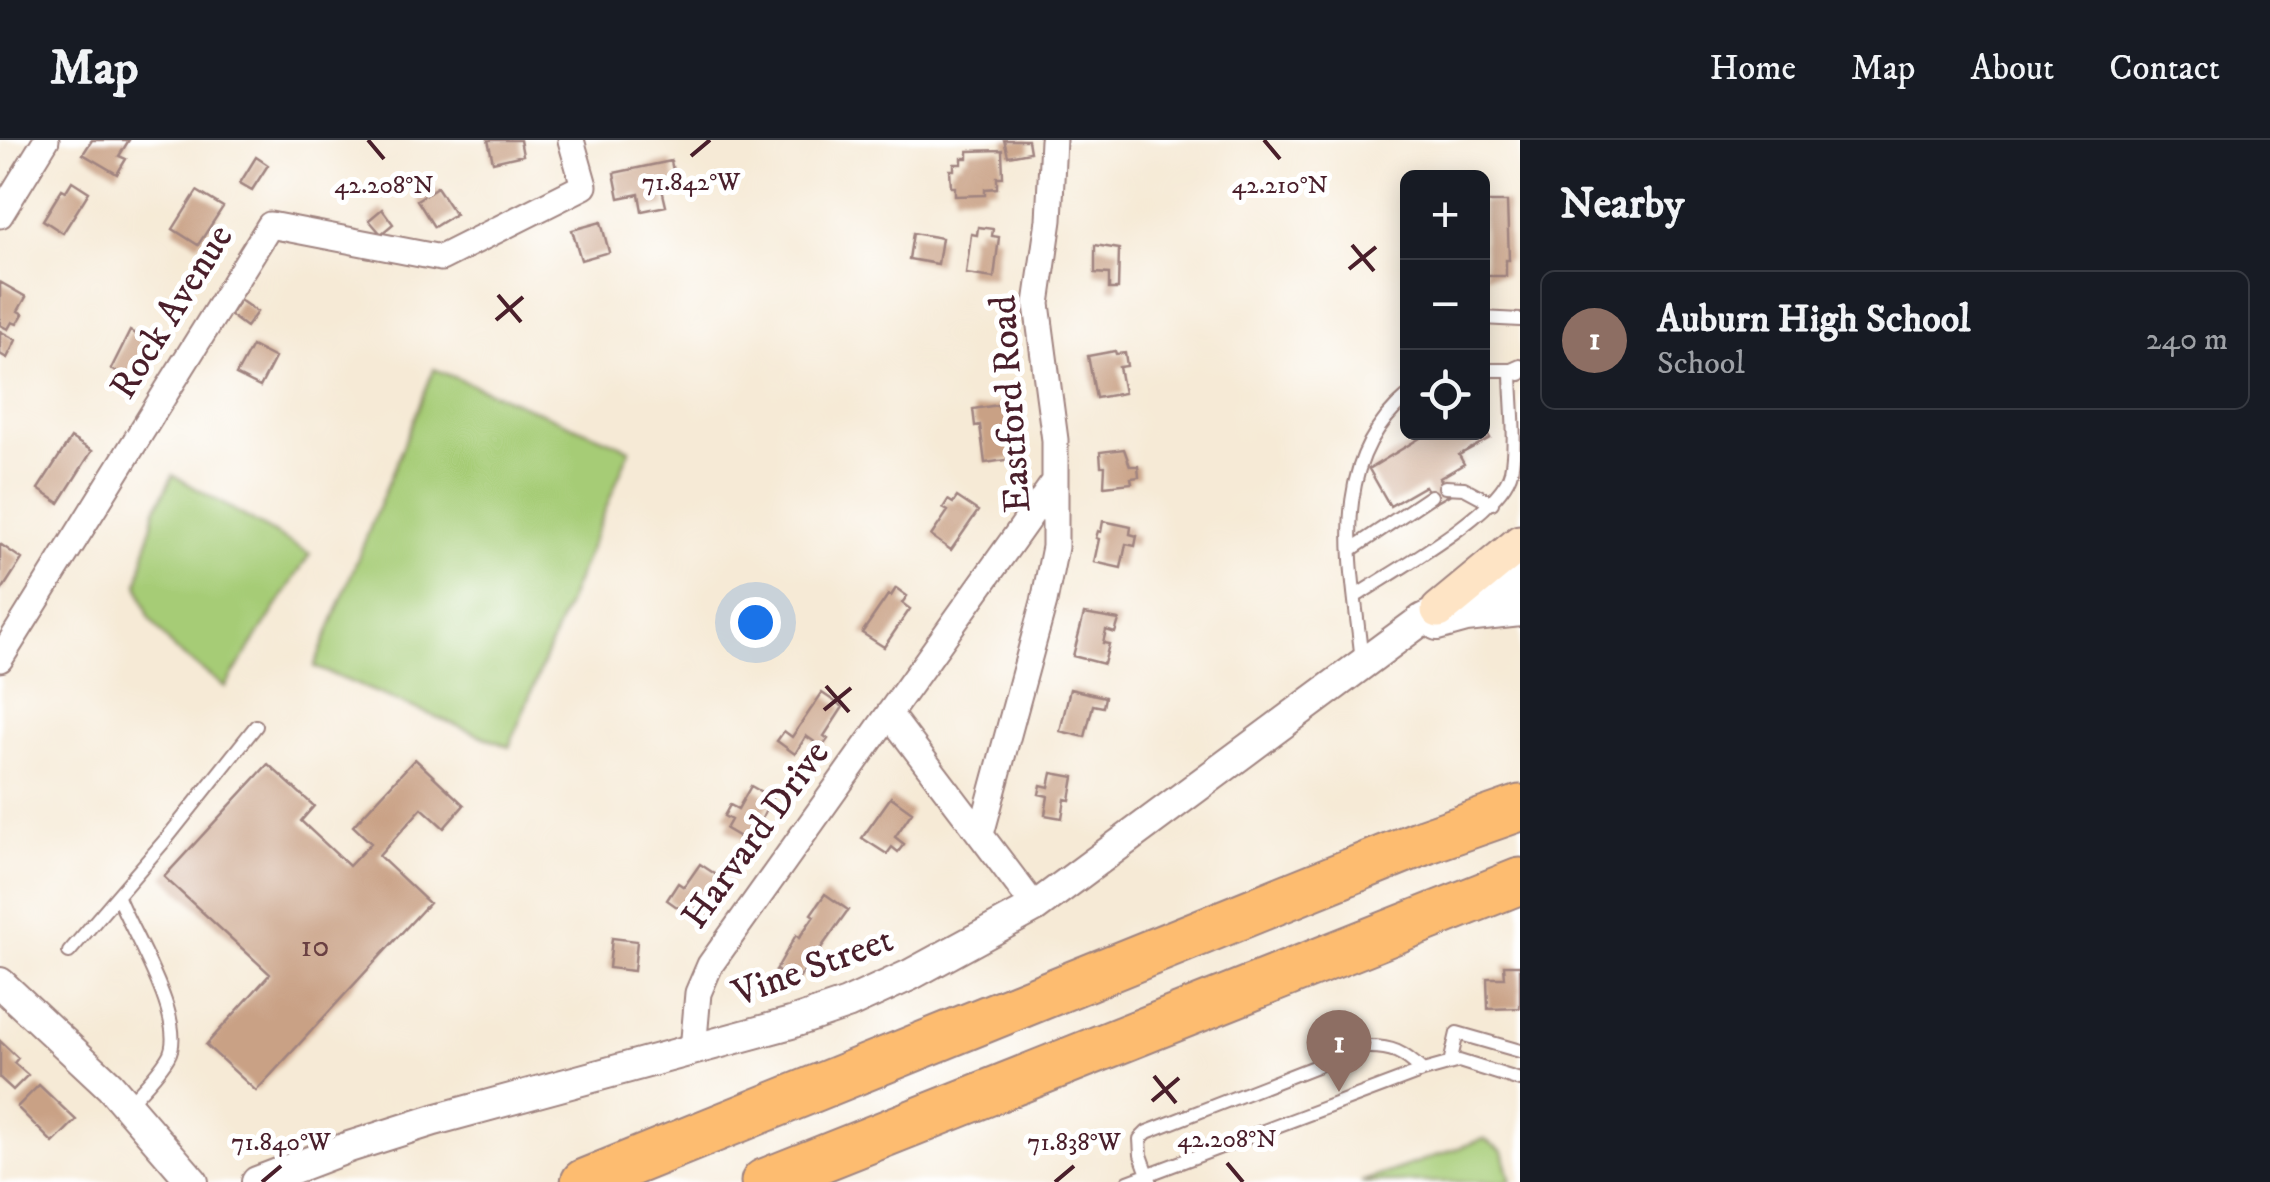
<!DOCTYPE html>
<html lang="en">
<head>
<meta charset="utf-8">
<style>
  :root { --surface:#171b24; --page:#20242c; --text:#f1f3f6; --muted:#9ea1a6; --line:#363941; --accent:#ea580c }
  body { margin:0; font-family:"IM FELL DW Pica",serif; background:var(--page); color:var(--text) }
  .controls { position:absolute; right:30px; top:30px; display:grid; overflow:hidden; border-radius:15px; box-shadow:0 5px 25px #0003 }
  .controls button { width:90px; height:90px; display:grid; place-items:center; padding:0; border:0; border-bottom:2px solid var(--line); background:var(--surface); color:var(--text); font:50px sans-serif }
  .you { position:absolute; left:755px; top:482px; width:35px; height:35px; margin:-25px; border:8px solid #fff; border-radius:50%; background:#1a73e8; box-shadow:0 0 0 15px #1a73e833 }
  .badge { display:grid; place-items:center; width:65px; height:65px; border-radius:50%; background:var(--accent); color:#fff; font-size:32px; font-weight:700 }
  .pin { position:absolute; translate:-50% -82px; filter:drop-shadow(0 2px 5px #0008) }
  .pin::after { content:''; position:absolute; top:52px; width:35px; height:30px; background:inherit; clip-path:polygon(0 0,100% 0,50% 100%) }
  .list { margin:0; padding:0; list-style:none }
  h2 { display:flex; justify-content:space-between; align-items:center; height:130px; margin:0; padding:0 40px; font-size:42px }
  h2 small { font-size:32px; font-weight:400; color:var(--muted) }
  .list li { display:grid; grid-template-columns:65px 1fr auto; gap:30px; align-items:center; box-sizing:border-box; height:140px; margin:0 20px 20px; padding:0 20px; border:2px solid var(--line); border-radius:15px }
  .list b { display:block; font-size:38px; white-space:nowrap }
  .list p { margin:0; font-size:32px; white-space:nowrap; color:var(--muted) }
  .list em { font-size:32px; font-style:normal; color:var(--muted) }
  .icon { flex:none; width:55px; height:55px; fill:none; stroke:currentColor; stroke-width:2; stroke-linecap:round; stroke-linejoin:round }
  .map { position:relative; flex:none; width:1520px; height:1042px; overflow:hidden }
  header { display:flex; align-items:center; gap:60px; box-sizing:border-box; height:140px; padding:0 50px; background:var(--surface); border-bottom:2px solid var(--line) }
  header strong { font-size:48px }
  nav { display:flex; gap:55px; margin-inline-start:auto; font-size:35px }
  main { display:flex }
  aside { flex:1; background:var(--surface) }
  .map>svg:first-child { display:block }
</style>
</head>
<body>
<header>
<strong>Map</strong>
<nav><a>Home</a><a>Map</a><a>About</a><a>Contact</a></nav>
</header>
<main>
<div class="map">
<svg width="1520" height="1042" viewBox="0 0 1520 1042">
  <rect width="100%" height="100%" fill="#fff"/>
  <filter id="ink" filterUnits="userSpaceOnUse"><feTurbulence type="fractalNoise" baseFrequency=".01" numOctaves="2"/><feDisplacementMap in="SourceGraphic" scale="20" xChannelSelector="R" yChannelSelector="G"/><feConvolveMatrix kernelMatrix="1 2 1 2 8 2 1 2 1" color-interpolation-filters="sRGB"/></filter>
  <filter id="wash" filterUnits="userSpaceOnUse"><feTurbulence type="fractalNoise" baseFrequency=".0048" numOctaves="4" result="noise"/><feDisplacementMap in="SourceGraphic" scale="40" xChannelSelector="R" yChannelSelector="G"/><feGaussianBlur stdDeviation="2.25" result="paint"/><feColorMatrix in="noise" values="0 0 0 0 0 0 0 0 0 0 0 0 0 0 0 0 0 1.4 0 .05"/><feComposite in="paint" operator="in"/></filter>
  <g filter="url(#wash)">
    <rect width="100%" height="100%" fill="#f6ead6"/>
    <path fill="#a6cc76" stroke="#787650" stroke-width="2.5" d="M434 229 630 309 509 607 314 527Z
      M173 335 310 414 225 547 173 508 149 477 138 444 155 370Z
      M1484 999 1503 1011 1511 1042H1361Z"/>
    <g id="blocks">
      <path fill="#c9a185" d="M92 0H129L119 16 126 19 117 34 83 14Z
        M488 0H520L523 15 493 22Z
        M1004 0H1028L1030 12 1008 16Z
        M1002 10 1003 37H997V48L985 49V55L955 56V47H951L950 30H954V24H962V18H968V11Z
        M256 17 268 25 252 50 240 43Z
        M671 21 676 47 662 49 666 66 642 71 639 54 619 58 614 33Z
        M72 41 89 52 63 93 43 80 62 49 66 51Z
        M437 47 455 74 434 87 417 60Z
        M197 51 223 67 198 105 173 89Z
        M1483 62H1507L1509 120H1506V136H1485Z
        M382 69 393 84 381 94 369 80Z
        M601 82 609 112 581 120 572 90Z
        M978 87 993 89 992 96 999 97 994 138 966 134 971 94 977 95Z
        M913 93 942 98 938 124 909 119Z
        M1095 105 1119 109 1118 149H1109V134L1095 133Z
        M0 142 26 157 18 171 23 174 17 184 12 182 8 189 0 185Z
        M240 160 257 172 246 187 230 175Z
        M0 191 16 200 7 218 0 214Z
        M130 191 154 203 135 241 111 229Z
        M252 206 275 218 260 247 236 235Z
        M1115 211 1116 214 1125 213 1127 226 1119 227 1124 253 1096 258 1088 216Z
        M1004 264 1006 277 1011 276 1013 287 1008 288 1012 319 985 323 980 285 975 286 973 269Z
        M1482 284 1490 298 1459 315 1464 324 1440 338 1449 355 1435 363 1425 346 1390 366 1369 329 1430 292H1482Z
        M71 298 92 311 59 363 38 349Z
        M1124 309 1130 326H1138L1139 337 1131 338 1132 343 1104 346 1105 326H1101L1100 312Z
        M957 357 978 371 951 410 931 396 948 371 943 368 948 360 953 363Z
        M1103 381 1131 387 1130 394 1137 396 1135 406 1126 404 1121 428 1094 422 1099 399 1096 398 1098 391 1101 392Z
        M0 404 22 419 0 453Z
        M896 448 907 456 902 463 910 469 884 507 862 493 888 455 891 456Z
        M1084 474 1119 480 1115 493 1106 490 1103 503 1109 504 1104 524 1073 516Z
        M1070 549 1105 557 1103 567 1093 565 1085 597 1060 591Z
        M822 553 843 567 824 596 828 599 822 607 806 596 795 614 777 601 784 591 792 597Z
        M415 619 464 665 444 688 422 668 379 716 429 763 256 951 206 905 270 834 164 737 268 624 314 666 301 681 349 726 371 703 353 686Z
        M1052 633 1074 637 1070 660 1065 659 1062 678 1045 675 1048 656 1039 654 1041 645 1049 647Z
        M751 646 772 658 750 703 726 689 731 680 724 676 730 665 738 669Z
        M891 657 912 672 895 697 904 704 898 712 892 707 887 714 862 698Z
        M700 724 721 738 697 781 667 760 678 743 684 747Z
        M825 754 848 770 796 843 776 830 796 795 799 798 814 776 811 774Z
        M612 798 637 801 634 831 609 828Z
        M1504 825H1520V868L1488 869 1487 838H1505Z
        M0 901 18 918 14 923 28 935 13 950 0 938Z
        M39 945 76 980 53 1003 17 967Z"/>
    </g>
  </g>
  <g filter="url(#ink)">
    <use href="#blocks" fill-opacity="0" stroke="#a08480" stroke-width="2.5"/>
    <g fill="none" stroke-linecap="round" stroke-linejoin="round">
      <defs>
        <path id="service" d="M1482 178 1520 180
          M1520 226 1511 230 1520 234
          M1445 347 1464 348 1492 363
          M1352 409 1431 356
          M1356 456C1392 432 1502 372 1511 331 1517 300 1511 262 1511 230H1482
          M1362 522C1353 428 1325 325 1408 256
          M118 757C131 792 189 883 168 917 158 934 141 950 128 965
          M69 812 167 698 256 586
          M1450 923 1457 893 1520 911
          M1150 1040 1141 1015 1140 999 1147 992 1365 907C1392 906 1403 912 1423 931
          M1128 1042 1423 931 1459 921 1520 940"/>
        <path id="minor" d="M0 75 46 0
          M0 519 270 85 441 118 584 46 571 0
          M889 574 1035 767
          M981 694 1044 462 1055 407V300L1037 164 1049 80 1053 0
          M693 910 698 853 710 825 1055 341"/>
        <path id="tertiary" d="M1437 485 1466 477 1520 471
          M0 843 110 946 193 1042
          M257 1042 349 1007 434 980 791 883 847 864 910 835 1035 767 1423 479 1472 455 1520 440"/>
        <path id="secondary" d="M1439 470 1520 403"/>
        <path id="motorway" d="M584 1042 1426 701 1520 668
          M764 1042 1520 741"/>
      </defs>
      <use href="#service" stroke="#a08480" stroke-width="16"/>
      <use href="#minor" stroke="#a08480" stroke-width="29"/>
      <use href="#tertiary" stroke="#a08480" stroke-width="34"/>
      <use href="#secondary" stroke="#a08480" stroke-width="39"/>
      <use href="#motorway" stroke="#a08480" stroke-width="49"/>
      <use href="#service" stroke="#fff" stroke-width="12"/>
      <use href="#minor" stroke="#fff" stroke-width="25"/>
      <use href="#tertiary" stroke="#fff" stroke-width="30"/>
      <use href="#secondary" stroke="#fee4c5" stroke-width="35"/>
      <use href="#motorway" stroke="#fdbc6f" stroke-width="45"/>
    </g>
  </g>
  <path fill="none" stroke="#4a1f2b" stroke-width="4" d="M368 0 384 19M1264 0 1280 19M691 16 710 0M1352 105 1374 131M1349 129 1376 107M498 155 521 182M496 180 523 157M826 546 849 572M824 570 851 548M1154 936 1176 963M1152 961 1179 938M1227 1023 1243 1042M262 1042 281 1026M1055 1042 1074 1026"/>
  <g text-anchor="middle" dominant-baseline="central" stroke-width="10" stroke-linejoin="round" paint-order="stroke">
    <g font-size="32" fill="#6a4042">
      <text x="315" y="807">10</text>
    </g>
    <g font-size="38" fill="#4a1f2b" stroke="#fff">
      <text transform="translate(172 172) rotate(-58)">Rock Avenue</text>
      <text transform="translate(1011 264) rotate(-94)">Eastford Road</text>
      <text transform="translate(756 695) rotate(-54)">Harvard Drive</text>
      <text transform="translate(813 827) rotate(-20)">Vine Street</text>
    </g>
  </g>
  <g font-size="25" text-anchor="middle" fill="#4a1f2b" stroke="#fff" stroke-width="10" stroke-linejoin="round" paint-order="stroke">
    <text x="691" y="50">71.842°W</text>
    <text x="384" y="53">42.208°N</text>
    <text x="1280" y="53">42.210°N</text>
    <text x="1227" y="1007">42.208°N</text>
    <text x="281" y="1010">71.840°W</text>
    <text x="1074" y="1010">71.838°W</text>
  </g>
</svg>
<div class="controls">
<button>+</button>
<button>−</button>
<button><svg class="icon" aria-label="locate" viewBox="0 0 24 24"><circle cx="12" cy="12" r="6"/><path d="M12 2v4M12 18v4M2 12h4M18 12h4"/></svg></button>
</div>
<div class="you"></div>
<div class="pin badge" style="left:1339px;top:952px;background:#8d6e63">1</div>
</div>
<aside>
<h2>Nearby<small></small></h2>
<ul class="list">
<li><span class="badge" style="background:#8d6e63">1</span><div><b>Auburn High School</b><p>School</p></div><em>240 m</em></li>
</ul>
</aside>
</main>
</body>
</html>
